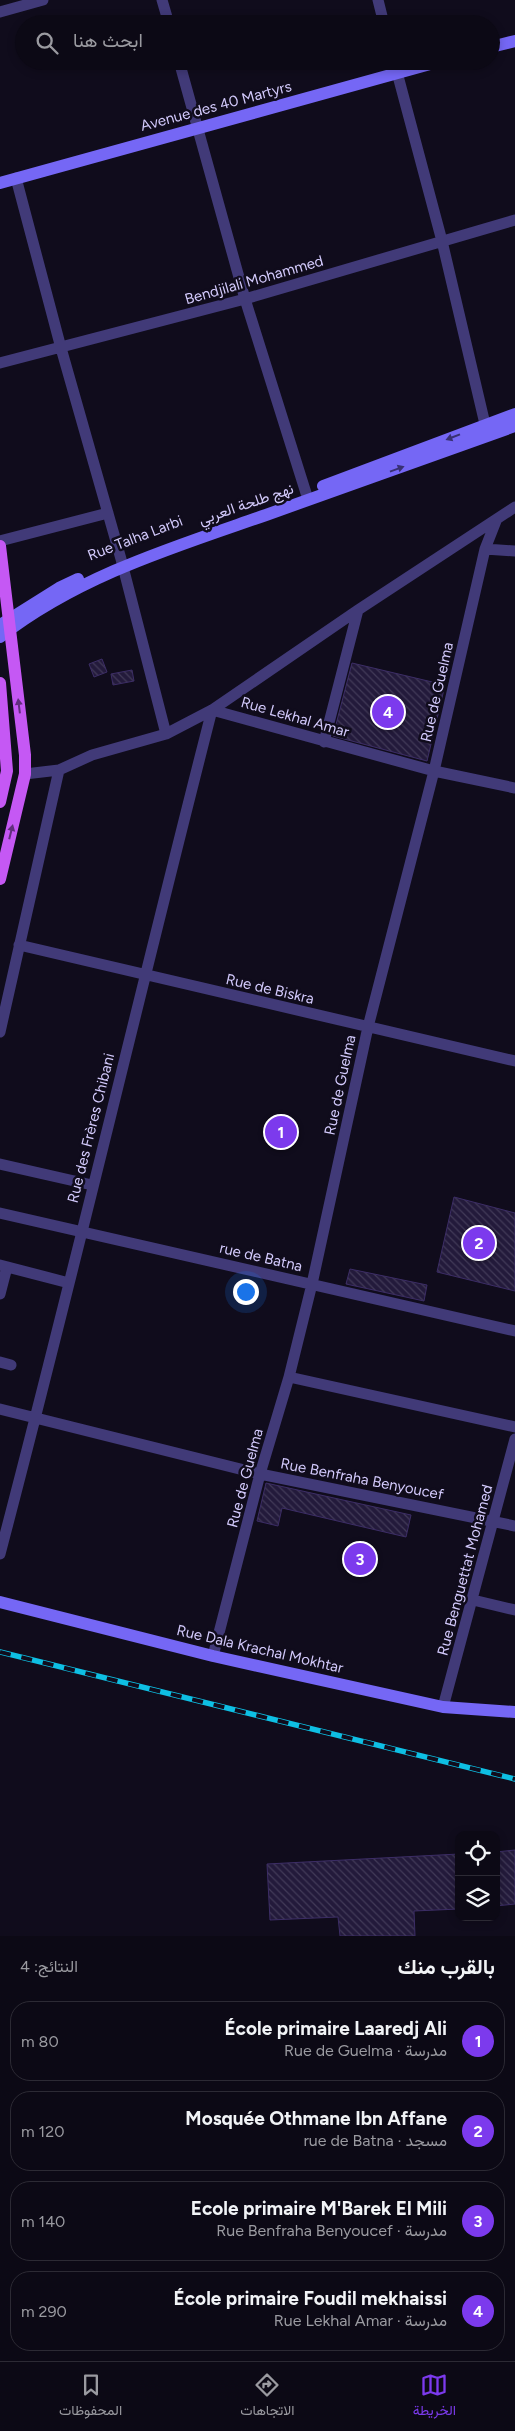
<!DOCTYPE html>
<html lang="ar">
<head>
<meta charset="utf-8">
<style>
  :root { --surface:#0c0915; --page:#15121e; --text:#f1f3f6; --muted:#9a9aa0; --line:#2c2a34; --accent:#7c3aed }
  body { margin:0; font-family:Figtree,Vazirmatn,sans-serif; background:var(--page); color:var(--text); direction:rtl }
  .controls { position:absolute; right:15px; bottom:15px; display:grid; overflow:hidden; border-radius:10px; box-shadow:0 2px 8px #0003 }
  .controls button { width:45px; height:45px; display:grid; place-items:center; padding:0; border:0; border-bottom:1px solid var(--line); background:var(--surface); color:var(--text); font:25px sans-serif }
  .you { position:absolute; left:245px; top:1291px; width:18px; height:18px; margin:-12px; border:4px solid #fff; border-radius:50%; background:#1a73e8; box-shadow:0 0 0 8px #1a73e833 }
  .badge { display:grid; place-items:center; width:32px; height:32px; border-radius:50%; background:var(--accent); color:#fff; font-size:16px; font-weight:700 }
  .pin { position:absolute; translate:-50% -50%; border:2px solid #fff; box-shadow:0 1px 5px #0006 }
  .list { margin:0; padding:0; list-style:none }
  h2 { display:flex; justify-content:space-between; align-items:center; height:65px; margin:0; padding:0 20px; font-size:21px }
  h2 small { font-size:16px; font-weight:400; color:var(--muted) }
  .list li { display:grid; grid-template-columns:32px 1fr auto; gap:15px; align-items:center; box-sizing:border-box; height:80px; margin:0 10px 10px; padding:0 10px; border:1px solid var(--line); border-radius:20px }
  .list b { display:block; font-size:19px; white-space:nowrap }
  .list p { margin:0; font-size:16px; white-space:nowrap; color:var(--muted) }
  .list em { font-size:16px; font-style:normal; color:var(--muted) }
  .icon { flex:none; width:28px; height:28px; fill:none; stroke:currentColor; stroke-width:2; stroke-linecap:round; stroke-linejoin:round }
  .map { position:relative; flex:none; width:515px; height:1936px; overflow:hidden; direction:ltr }
  .search { position:absolute; background:var(--surface); box-shadow:0 2px 8px #0003; left:15px; right:15px; top:15px; height:55px; display:flex; align-items:center; gap:12px; box-sizing:border-box; padding:0 18px; border-radius:28px; color:var(--muted); font-size:19px }
  .sheet { height:425px; background:var(--surface) }
  nav { display:flex; justify-content:space-around; align-items:center; box-sizing:border-box; height:70px; border-top:1px solid var(--line); background:var(--surface); font-size:14px; color:var(--muted) }
  nav a { display:grid; justify-items:center; gap:2px }
  nav .on { color:var(--accent) }
  .map>svg:first-child { display:block }
</style>
</head>
<body>
<div class="map">
<svg width="515" height="1936" viewBox="0 0 515 1936">
  <defs>
    <pattern id="building-back-hatch" width="6" height="6" patternUnits="userSpaceOnUse" patternTransform="scale(1.25)"><rect width="6" height="6" fill="#231a3b"/><path d="M-1 5l2 2M0 0l6 6M5-1l2 2" fill="none" stroke="#423a58"/></pattern>
  </defs>
  <rect width="100%" height="100%" fill="#100c1c"/>
  <path fill="url(#building-back-hatch)" stroke="#3c2d66" d="M102 659 107 672 94 677 89 664Z
    M352 663 445 685 427 761 333 736Z
    M132 670 134 681 113 685 111 674Z
    M454 1197 515 1213V1291L437 1272Z
    M350 1269 427 1285 424 1301 346 1284Z
    M266 1483 411 1515 406 1537 282 1508 278 1526 257 1521Z
    M515 1850V1904L496 1906V1852Z
    M459 1854V1909L414 1911 415 1936H340L338 1917 270 1920 267 1864Z"/>
  <g fill="none" stroke-linecap="round" stroke-linejoin="round">
    <path stroke="#413a78" stroke-width="11" d="M162 0 169 24
      M378 0 384 24
      M0 12 43 0
      M179 61 245 299 306 493
      M394 61 442 241 485 424
      M16 178 61 348 121 559 166 734
      M0 363 245 299 515 220
      M0 541 108 513
      M485 549 515 551
      M324 742 358 610
      M25 774 59 770 92 755 166 734 212 710 358 610 515 507
      M19 945 515 1061
      M0 1032 59 770
      M0 1164 92 1185
      M0 1213 515 1331
      M0 1265 69 1283
      M0 1294 7 1267
      M0 1362 11 1365
      M289 1377 515 1427
      M0 1409 260 1474 515 1526
      M0 1554C74 1273 140 991 212 710L434 771 515 788
      M473 1600 515 1610
      M213 1656 260 1474 289 1377 312 1284 368 1027 434 771 485 549 496 521
      M443 1707 515 1439"/>
    <path stroke="#7567f5" stroke-width="12" d="M491 47 515 41
      M0 183 441 61
      M323 486 515 414
      M0 625 59 588 78 579
      M0 637C78 576 174 547 266 515 349 486 432 456 515 426
      M0 1602 213 1656 443 1707 515 1712"/>
    <path stroke="#c558f4" stroke-width="12" d="M0 546 25 755V774L0 879
      M0 683 7 771 0 802"/>
    <defs>
      <path id="rail" d="M0 1652 515 1779"/>
    </defs>
    <use href="#rail" stroke="#0ebfe3" stroke-width="5.5"/>
    <use href="#rail" stroke="#100c1c" stroke-width="4" stroke-dasharray="11" stroke-linecap="butt"/>
  </g>
  <defs><path id="oneway-solid" d="M-6-.8H1V-3.2L6.5 0L1 3.2V.8H-6Z" transform="scale(1.25)"/></defs>
  <g fill="#383073">
    <use href="#oneway-solid" transform="translate(453 437) rotate(159)"/>
    <use href="#oneway-solid" transform="translate(397 469) rotate(-20)"/>
  </g>
  <g fill="#612e7d">
    <use href="#oneway-solid" transform="translate(19 706) rotate(-97)"/>
    <use href="#oneway-solid" transform="translate(11 832) rotate(-76)"/>
  </g>
  <g text-anchor="middle" dominant-baseline="central" stroke-width="5" stroke-linejoin="round" paint-order="stroke">
    <g font-size="15" fill="#d3cafc" stroke="#100c1c">
      <text transform="translate(216 106) rotate(-15)">Avenue des 40 Martyrs</text>
      <text transform="translate(254 280) rotate(-16)">Bendjilali Mohammed</text>
      <text transform="translate(246 504) rotate(-19)">نهج طلحة العربي</text>
      <text transform="translate(135 538) rotate(-21)">Rue Talha Larbi</text>
      <text transform="translate(437 692) rotate(-77)">Rue de Guelma</text>
      <text transform="translate(295 717) rotate(16)">Rue Lekhal Amar</text>
      <text transform="translate(270 989) rotate(13)">Rue de Biskra</text>
      <text transform="translate(340 1085) rotate(-78)">Rue de Guelma</text>
      <text transform="translate(91 1128) rotate(-76)">Rue des Frères Chibani</text>
      <text transform="translate(261 1257) rotate(13)">rue de Batna</text>
      <text transform="translate(245 1478) rotate(-75)">Rue de Guelma</text>
      <text transform="translate(362 1479) rotate(11)">Rue Benfraha Benyoucef</text>
      <text transform="translate(465 1570) rotate(-75)">Rue Benguettat Mohamed</text>
      <text transform="translate(260 1649) rotate(13)">Rue Dala Krachal Mokhtar</text>
    </g>
  </g>
</svg>
<div class="controls">
<button><svg class="icon" aria-label="locate" viewBox="0 0 24 24"><circle cx="12" cy="12" r="6"/><path d="M12 2v4M12 18v4M2 12h4M18 12h4"/></svg></button>
<button><svg class="icon" aria-label="layers" viewBox="0 0 24 24"><path d="M12 4l9 5-9 5-9-5zM3 14l9 5 9-5"/></svg></button>
</div>
<div class="you"></div>
<div class="pin badge" style="left:281px;top:1132px">1</div>
<div class="pin badge" style="left:479px;top:1243px">2</div>
<div class="pin badge" style="left:360px;top:1559px">3</div>
<div class="pin badge" style="left:388px;top:712px">4</div>
<div class="search"><svg class="icon" aria-label="search" viewBox="0 0 24 24"><circle cx="10" cy="10" r="6"/><path d="M15 15l6 6"/></svg>ابحث هنا</div>
</div>
<section class="sheet">
<h2>بالقرب منك<small>النتائج: 4</small></h2>
<ul class="list">
<li><span class="badge">1</span><div><b>École primaire Laaredj Ali</b><p>مدرسة · Rue de Guelma</p></div><em>80 m</em></li>
<li><span class="badge">2</span><div><b>Mosquée Othmane Ibn Affane</b><p>مسجد · rue de Batna</p></div><em>120 m</em></li>
<li><span class="badge">3</span><div><b>Ecole primaire M'Barek El Mili</b><p>مدرسة · Rue Benfraha Benyoucef</p></div><em>140 m</em></li>
<li><span class="badge">4</span><div><b>École primaire Foudil mekhaissi</b><p>مدرسة · Rue Lekhal Amar</p></div><em>290 m</em></li>
</ul>
</section>
<nav>
<a class="on"><svg class="icon" aria-label="map" viewBox="0 0 24 24"><path d="M3 6l6-2 6 2 6-2v14l-6 2-6-2-6 2zM9 4v14M15 6v14"/></svg>الخريطة</a>
<a><svg class="icon" aria-label="directions" viewBox="0 0 24 24"><path d="M12 3l9 9-9 9-9-9zM9 14v-3h6M13 9l2 2-2 2"/></svg>الاتجاهات</a>
<a><svg class="icon" aria-label="saved" viewBox="0 0 24 24"><path d="M7 4h10v16l-5-4-5 4z"/></svg>المحفوظات</a>
</nav>
</body>
</html>
